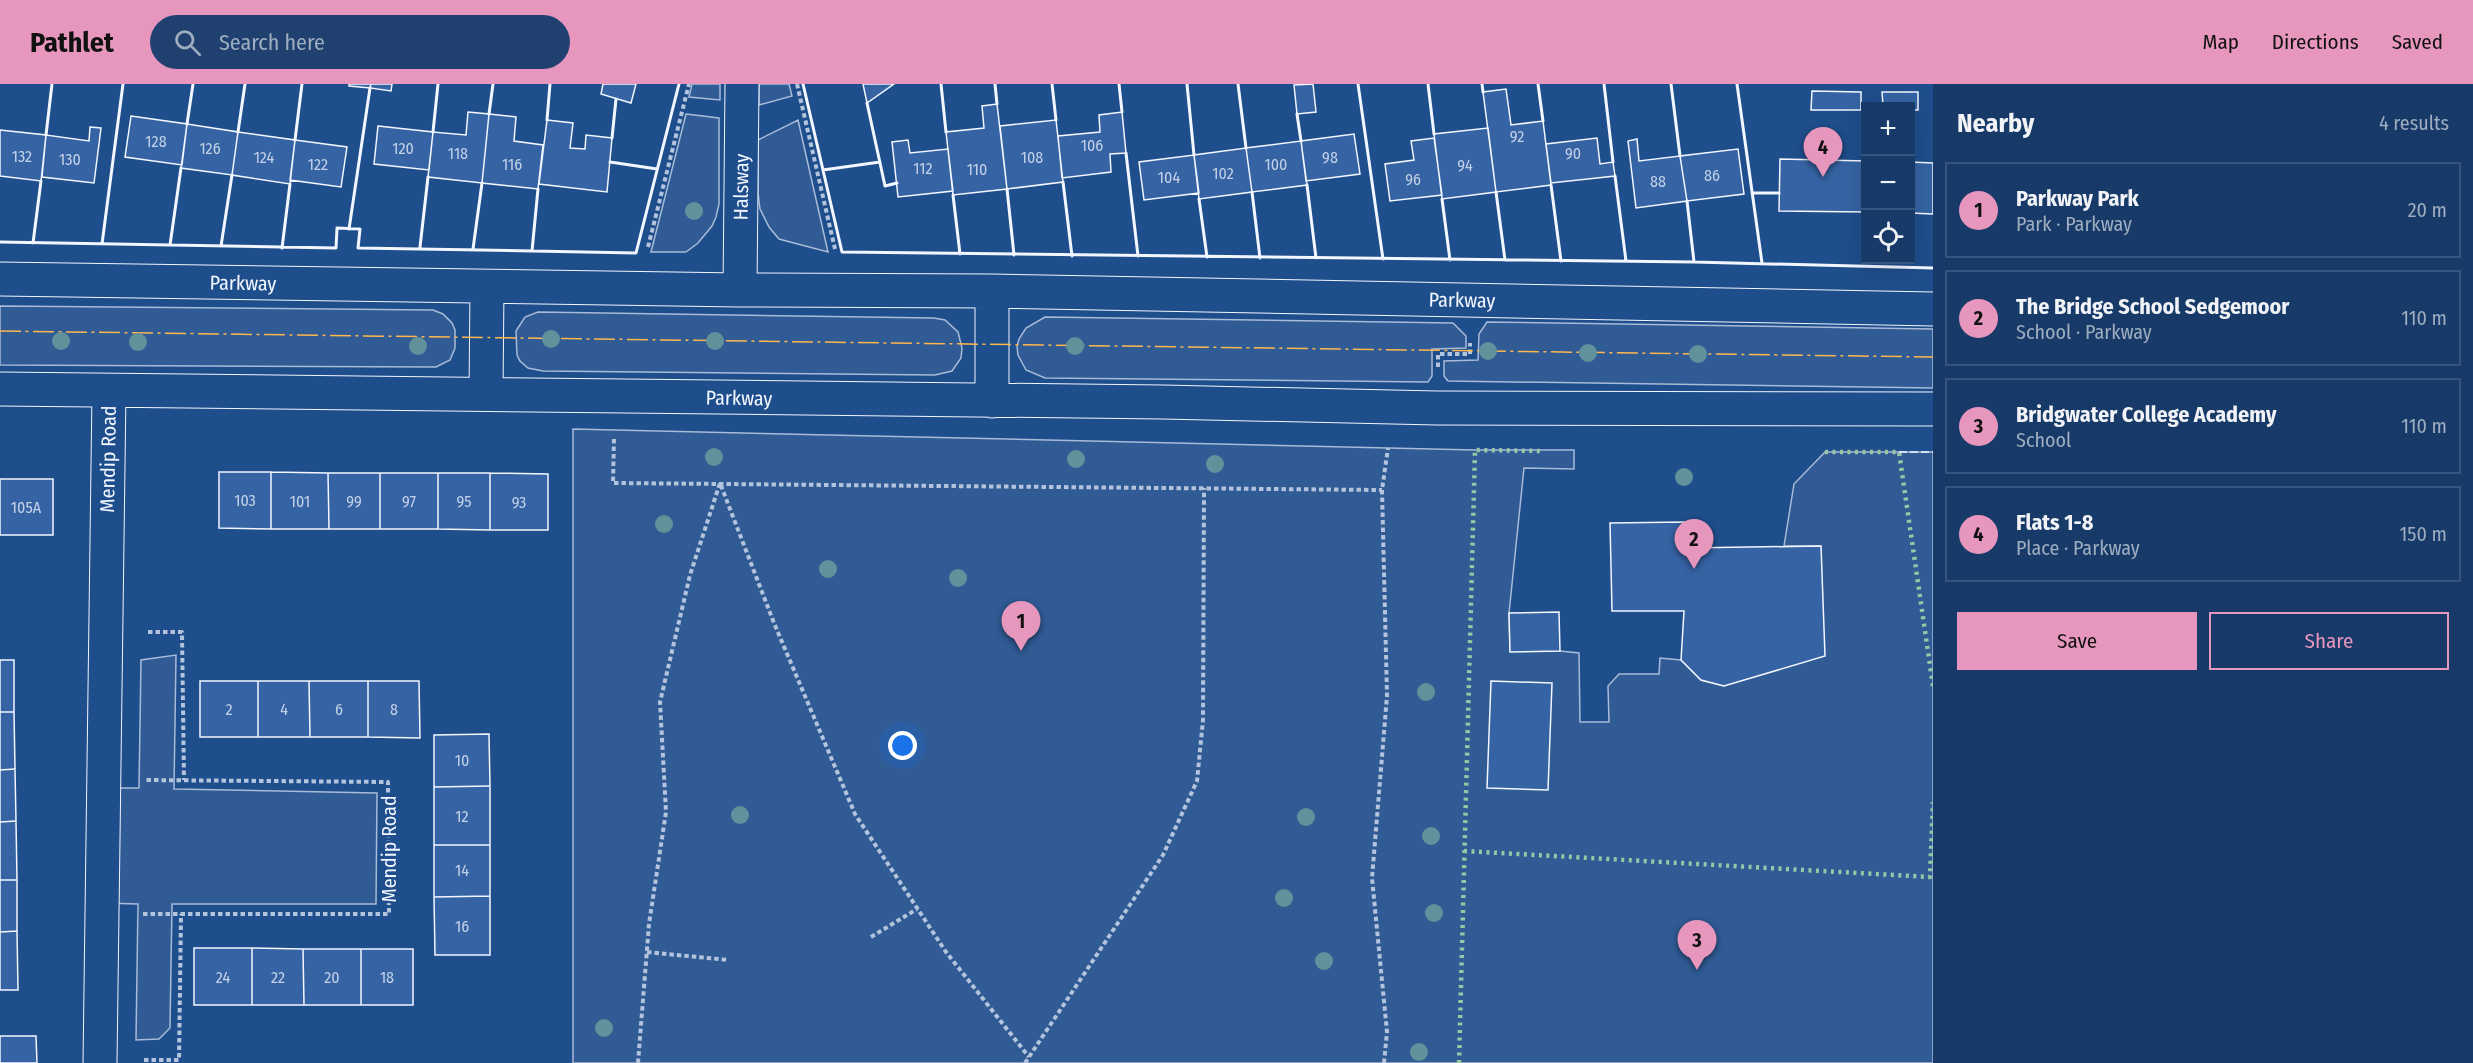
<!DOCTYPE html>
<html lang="en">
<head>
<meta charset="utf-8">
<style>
  :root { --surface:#173a69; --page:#20416f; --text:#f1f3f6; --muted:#9eadc0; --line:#36547d; --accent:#e797bd }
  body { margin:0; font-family:"Fira Sans Condensed",sans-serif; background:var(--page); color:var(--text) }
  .controls { position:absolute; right:18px; top:18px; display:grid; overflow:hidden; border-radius:0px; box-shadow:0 6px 24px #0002 }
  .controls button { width:54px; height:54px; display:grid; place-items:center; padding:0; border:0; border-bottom:2px solid var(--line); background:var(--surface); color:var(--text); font:30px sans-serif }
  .you { position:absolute; left:903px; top:662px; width:21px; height:21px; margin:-15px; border:4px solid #fff; border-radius:50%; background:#1a73e8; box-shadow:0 0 0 9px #1a73e833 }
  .badge { display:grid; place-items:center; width:39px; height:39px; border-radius:50%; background:var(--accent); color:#111; font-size:20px; font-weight:700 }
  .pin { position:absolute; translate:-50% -50px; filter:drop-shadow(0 2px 3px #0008) }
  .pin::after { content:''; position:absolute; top:32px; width:21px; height:18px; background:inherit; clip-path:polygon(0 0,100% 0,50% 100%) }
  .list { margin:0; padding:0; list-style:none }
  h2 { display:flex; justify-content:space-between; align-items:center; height:78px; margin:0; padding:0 24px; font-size:26px }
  h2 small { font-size:20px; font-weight:400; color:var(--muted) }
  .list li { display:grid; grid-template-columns:39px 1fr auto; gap:18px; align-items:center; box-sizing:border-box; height:96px; margin:0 12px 12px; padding:0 12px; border:2px solid var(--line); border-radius:0px }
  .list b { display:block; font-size:22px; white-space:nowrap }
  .list p { margin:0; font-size:20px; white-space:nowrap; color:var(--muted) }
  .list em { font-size:20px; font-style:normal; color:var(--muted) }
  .actions { display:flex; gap:12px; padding:18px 24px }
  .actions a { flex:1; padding:14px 0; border:2px solid var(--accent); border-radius:0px; text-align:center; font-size:21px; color:var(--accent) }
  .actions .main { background:var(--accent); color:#111 }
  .icon { flex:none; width:33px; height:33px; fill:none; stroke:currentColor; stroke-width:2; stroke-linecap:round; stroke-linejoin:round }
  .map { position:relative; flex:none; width:1933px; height:979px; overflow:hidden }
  header { display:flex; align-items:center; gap:36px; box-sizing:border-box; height:84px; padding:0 30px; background:var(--accent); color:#111 }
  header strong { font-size:28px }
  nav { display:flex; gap:33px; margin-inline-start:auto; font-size:21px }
  .search { width:420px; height:54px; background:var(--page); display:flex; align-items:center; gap:15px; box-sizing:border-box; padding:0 21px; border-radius:33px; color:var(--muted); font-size:22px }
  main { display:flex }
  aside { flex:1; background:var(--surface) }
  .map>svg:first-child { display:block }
</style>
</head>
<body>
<header>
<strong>Pathlet</strong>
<div class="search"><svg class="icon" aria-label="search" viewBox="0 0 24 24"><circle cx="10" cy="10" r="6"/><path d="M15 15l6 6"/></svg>Search here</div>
<nav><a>Map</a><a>Directions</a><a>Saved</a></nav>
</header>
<main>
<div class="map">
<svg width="1933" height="979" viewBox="0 0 1933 979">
  <rect width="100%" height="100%" fill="#1f4e8c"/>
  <path fill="#305b95" stroke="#a8bbd7" stroke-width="1.5" d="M692 0H720V16L689 13Z
    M759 0H789L792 12 759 21Z
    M686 30 719 34V120L716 133 712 142 698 159 686 168H651Z
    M798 36 828 168 779 155 769 143 760 125 758 109V56Z
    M0 222 433 226 443 230 452 239 455 246V264L450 276 436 283 0 281Z
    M538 228 934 234 945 236 958 248 962 264 961 274 952 287 935 291 543 287 528 284 520 277 517 271 516 247 525 233Z
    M1045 233 1453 239 1466 252V264L1432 265V292L1428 298 1045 294 1026 286 1018 271 1017 262 1019 255 1026 244Z
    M1487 238 1933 245V304L1448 297 1444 292V277L1478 276 1479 250Z
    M573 345 1475 366H1574V385L1524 384 1509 529 1510 567H1560L1579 569 1580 638H1609L1608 602 1619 590H1659L1660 574 1681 576 1701 596 1724 602 1820 462H1784L1794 400 1825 368H1933V979H573Z
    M176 571 174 705 377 709 376 820H172L170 944 159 955 136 956 138 820 102 819 104 704H139L141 576Z"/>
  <path fill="#3563a3" stroke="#f2f6ff" stroke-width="1.5" d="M349 0H371L370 4 349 2Z
    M371 0H392L391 7 370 4Z
    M603 0H636L631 19 601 10Z
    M863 0H894L867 19Z
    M1313 0 1316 28 1297 30 1294 1Z
    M1506 5 1511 41 1543 37 1551 101 1496 108 1483 8Z
    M1812 7 1861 8V26H1811Z
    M1882 8H1918V26H1910V22H1883Z
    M997 20 1007 105 953 111 946 48 984 44 982 22Z
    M468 28 489 30 482 99 428 93 433 48 466 51Z
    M1122 28 1126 69 1110 70 1111 88 1062 94 1058 52 1100 48 1099 31Z
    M489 30 516 33 514 57 543 61 538 105 482 99Z
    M131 32 187 40 182 81 125 73Z
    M547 36 573 39 570 64 585 65 586 51 612 54 607 108 539 100Z
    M1056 36 1063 98 1007 105 1000 42Z
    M187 40 238 48 232 91 181 84Z
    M378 42 433 48 429 86 374 80Z
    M90 43 101 44 94 99 42 93 46 51 89 57Z
    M1488 44 1496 108 1442 115 1434 50Z
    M0 46 46 51 41 97 0 92Z
    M238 48 295 56 290 100 232 91Z
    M1354 50 1360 90 1306 97 1301 57Z
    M1434 54 1442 111 1390 117 1385 80 1414 76 1411 57Z
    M1597 54 1600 80 1613 78 1615 92 1551 99 1546 60Z
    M1637 55 1639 77 1680 72 1687 117 1636 124 1628 57Z
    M295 56 347 63 341 103 290 96Z
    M908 56 910 69 948 65 953 107 898 113 892 58Z
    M1301 57 1307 101 1252 108 1246 64Z
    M1246 64 1252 108 1199 115 1194 71Z
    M1738 65 1744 110 1687 117 1680 72Z
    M1194 71 1199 109 1144 116 1139 78Z
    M1780 75 1866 77V128L1779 127Z
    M1910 78 1933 79V130L1910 129Z
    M219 388H271V445L219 444Z
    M271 388 328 389 329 445H271Z
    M328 389H380V445H329Z
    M380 389H438V445H380Z
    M438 389H490V446L438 445Z
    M490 389 548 390V446H490Z
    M0 395H53V451H0Z
    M1685 438 1686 464 1821 462 1825 572 1724 602 1701 596 1681 576 1684 527H1612L1610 439Z
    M1559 528 1560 567 1510 568 1509 529Z
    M0 576H14V628H0Z
    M200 597H258V653H200Z
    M258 597H309L310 653H258Z
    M309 597H368V653H310Z
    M368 597H419L420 654 368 653Z
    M1491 597 1552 599 1548 706 1487 704Z
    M0 628H14L15 685 0 686Z
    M489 650 490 702 434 703V651Z
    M15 685 16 737 0 738V686Z
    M490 702V761H434V703Z
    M16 737 17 796H0V738Z
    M434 761H490V812L434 813Z
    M0 796H17V847L0 848Z
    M490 812V871H435L434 813Z
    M17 847 18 906H0V848Z
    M194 864H252V921H194Z
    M252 864 303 865 304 921H252Z
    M303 865H361V921H304Z
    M361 865H413V921H361Z
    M0 952H36L37 979H0Z"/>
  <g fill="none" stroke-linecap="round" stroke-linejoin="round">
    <defs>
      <path id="minor" d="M0 195 740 206 992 207 1933 225
        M740 206 742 0
        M992 207V317
        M0 305 1163 318 1437 324 1933 325
        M486 309 487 203
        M100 979 109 307"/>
    </defs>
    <use href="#minor" stroke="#f2f6ff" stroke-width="35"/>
    <path stroke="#b3c4dc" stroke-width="4" stroke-dasharray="4.5 3" stroke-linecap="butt" d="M797 0 835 165
      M648 163 689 0
      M1438 283V270H1470V259
      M614 355 613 399 1382 406
      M148 548H182L184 696
      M143 830H389L388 698 146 696
      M871 853 917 825
      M647 868 728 876
      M144 976H179L181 830
      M638 979 649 840 666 728 660 618 690 491 720 399 774 539 855 730 946 868 1029 973
      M1025 979 1163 771 1197 697 1203 636 1204 404
      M1384 979 1387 948 1372 794 1387 612 1382 406 1388 364"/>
    <use href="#minor" stroke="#1f4e8c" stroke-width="33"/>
    <path stroke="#97c8a6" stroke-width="4.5" stroke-dasharray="3 4.5" stroke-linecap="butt" d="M1825 368H1899L1933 602
      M1464 767 1930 793 1933 718
      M1459 979 1475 366 1541 367"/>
    <path stroke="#f2f6ff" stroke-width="1.5" stroke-dasharray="8 3" stroke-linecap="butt" d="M1899 368H1933"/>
    <path stroke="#f2f6ff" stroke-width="3" d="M803 0 842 168 1694 178 1933 184
      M941 0 946 48
      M995 0 997 20
      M1052 0 1056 36
      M1119 0 1122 28
      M1187 0 1194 71
      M1238 0 1246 64
      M1358 0 1383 175
      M1428 0 1434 50
      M1482 0 1483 8
      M1538 0 1543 37
      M1604 0 1613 78
      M1671 0 1680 72
      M1737 0 1762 179
      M867 19 885 102 897 99
      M489 30 493 0
      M1297 30 1301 57
      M547 36 550 0
      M187 40 193 0
      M238 48 245 0
      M433 48 438 0
      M46 51 52 0
      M612 54 616 15
      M295 56 302 0
      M1126 69 1138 172
      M610 78 657 85
      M823 86 880 78
      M1615 92 1626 177
      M1063 98 1072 172
      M1307 101 1316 174
      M1551 101 1561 177
      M538 105 532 167 636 169 679 0
      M1007 105 1014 171
      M1252 108 1260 174
      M1496 108 1505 176
      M1752 109H1779
      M953 111 960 170
      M1199 115 1207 173
      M1442 115 1450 176
      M1687 117 1694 178
      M349 145 370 4
      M0 158 336 164 337 144 360 145 358 164 532 167
      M33 159 41 97
      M102 160 123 0
      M170 161 181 84
      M221 162 232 91
      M420 163 428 93
      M282 164 290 100
      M473 165 482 99"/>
    <path stroke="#ffb74d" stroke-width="1.5" stroke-dasharray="21 4.5 3 4.5" stroke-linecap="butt" d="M0 247 1933 273"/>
  </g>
  <g fill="#61919a">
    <circle cx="694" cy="127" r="9"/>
    <circle cx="551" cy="255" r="9"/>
    <circle cx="61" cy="257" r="9"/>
    <circle cx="715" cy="257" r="9"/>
    <circle cx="138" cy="258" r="9"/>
    <circle cx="418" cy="262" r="9"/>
    <circle cx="1075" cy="262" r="9"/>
    <circle cx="1488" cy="267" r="9"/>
    <circle cx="1588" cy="269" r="9"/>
    <circle cx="1698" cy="270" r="9"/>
    <circle cx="714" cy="373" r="9"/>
    <circle cx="1076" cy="375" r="9"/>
    <circle cx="1215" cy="380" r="9"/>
    <circle cx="1684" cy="393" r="9"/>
    <circle cx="664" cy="440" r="9"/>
    <circle cx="828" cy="485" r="9"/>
    <circle cx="958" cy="494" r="9"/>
    <circle cx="1426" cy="608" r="9"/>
    <circle cx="740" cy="731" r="9"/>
    <circle cx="1306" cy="733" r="9"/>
    <circle cx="1431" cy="752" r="9"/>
    <circle cx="1284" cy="814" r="9"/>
    <circle cx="1434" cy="829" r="9"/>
    <circle cx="1324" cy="877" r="9"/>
    <circle cx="604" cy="944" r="9"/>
    <circle cx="1419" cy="968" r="9"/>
  </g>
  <g text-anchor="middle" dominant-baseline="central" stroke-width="4.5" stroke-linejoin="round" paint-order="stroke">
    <g font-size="16" fill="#c3d1e8">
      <text x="1517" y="52">92</text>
      <text x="156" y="57">128</text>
      <text x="1092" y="61">106</text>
      <text x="210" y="64">126</text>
      <text x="403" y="64">120</text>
      <text x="458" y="69">118</text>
      <text x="1573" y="69">90</text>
      <text x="22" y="72">132</text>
      <text x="264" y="73">124</text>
      <text x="1032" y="73">108</text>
      <text x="1330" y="73">98</text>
      <text x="70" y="75">130</text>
      <text x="318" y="80">122</text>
      <text x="512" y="80">116</text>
      <text x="1276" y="80">100</text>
      <text x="1465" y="81">94</text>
      <text x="923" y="84">112</text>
      <text x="977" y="85">110</text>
      <text x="1223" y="89">102</text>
      <text x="1712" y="91">86</text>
      <text x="1169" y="93">104</text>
      <text x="1413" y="95">96</text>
      <text x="1658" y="97">88</text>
      <text x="245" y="416">103</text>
      <text x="300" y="417">101</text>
      <text x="354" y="417">99</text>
      <text x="409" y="417">97</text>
      <text x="464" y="417">95</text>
      <text x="519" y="418">93</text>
      <text x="26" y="423">105A</text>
      <text x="229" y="625">2</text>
      <text x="284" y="625">4</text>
      <text x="339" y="625">6</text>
      <text x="394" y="625">8</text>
      <text x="462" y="676">10</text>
      <text x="462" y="732">12</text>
      <text x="462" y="786">14</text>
      <text x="462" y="842">16</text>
      <text x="223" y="893">24</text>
      <text x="278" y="893">22</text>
      <text x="332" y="893">20</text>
      <text x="387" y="893">18</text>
    </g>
    <g font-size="20" fill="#f2f6ff" stroke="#1f4e8c">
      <text transform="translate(741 103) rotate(-89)">Halsway</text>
      <text transform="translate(243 199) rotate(1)">Parkway</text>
      <text transform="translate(1462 216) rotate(1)">Parkway</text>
      <text transform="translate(739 314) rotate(1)">Parkway</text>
      <text transform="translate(108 375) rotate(-89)">Mendip Road</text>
      <text transform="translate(389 765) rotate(-90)">Mendip Road</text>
    </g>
  </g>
</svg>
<div class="controls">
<button>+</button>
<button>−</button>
<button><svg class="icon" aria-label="locate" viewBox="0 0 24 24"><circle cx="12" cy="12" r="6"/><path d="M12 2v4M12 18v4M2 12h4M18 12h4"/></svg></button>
</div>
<div class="you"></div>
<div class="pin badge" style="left:1021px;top:567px">1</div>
<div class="pin badge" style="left:1694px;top:485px">2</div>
<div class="pin badge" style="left:1697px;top:886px">3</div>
<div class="pin badge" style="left:1823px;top:93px">4</div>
</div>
<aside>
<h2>Nearby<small>4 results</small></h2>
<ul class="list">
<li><span class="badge">1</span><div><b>Parkway Park</b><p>Park · Parkway</p></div><em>20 m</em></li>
<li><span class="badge">2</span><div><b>The Bridge School Sedgemoor</b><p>School · Parkway</p></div><em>110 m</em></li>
<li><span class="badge">3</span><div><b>Bridgwater College Academy</b><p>School</p></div><em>110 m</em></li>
<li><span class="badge">4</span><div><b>Flats 1-8</b><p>Place · Parkway</p></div><em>150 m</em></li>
</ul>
<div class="actions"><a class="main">Save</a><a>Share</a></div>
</aside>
</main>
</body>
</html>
